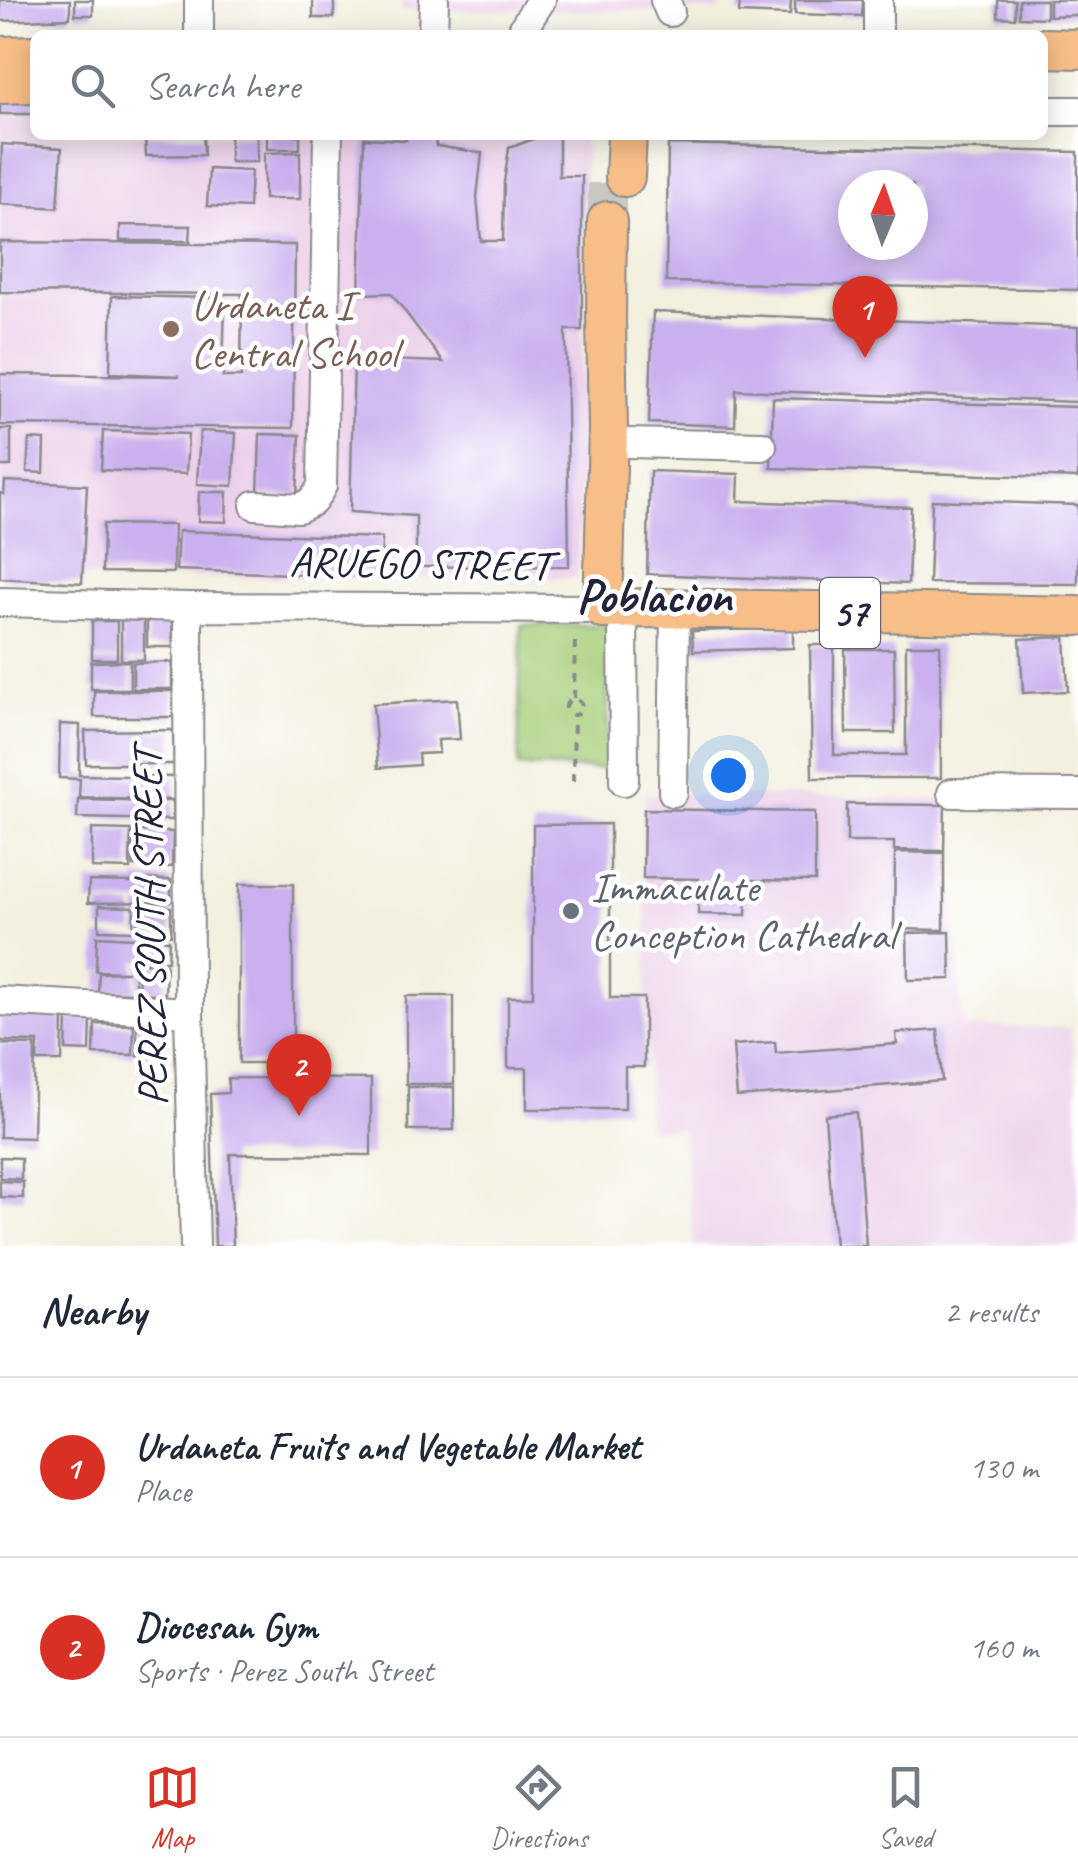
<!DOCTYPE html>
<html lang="en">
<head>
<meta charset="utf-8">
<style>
  :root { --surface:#fff; --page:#f2f2f3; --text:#1f2937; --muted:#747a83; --line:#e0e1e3; --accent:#d93025 }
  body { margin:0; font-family:Caveat,sans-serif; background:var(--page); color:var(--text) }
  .compass { position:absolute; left:838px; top:170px; width:90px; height:90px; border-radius:50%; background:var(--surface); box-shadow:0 5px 25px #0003; rotate:2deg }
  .you { position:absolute; left:728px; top:775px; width:35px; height:35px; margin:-25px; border:8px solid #fff; border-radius:50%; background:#1a73e8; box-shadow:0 0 0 15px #1a73e833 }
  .badge { display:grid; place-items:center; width:65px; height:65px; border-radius:50%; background:var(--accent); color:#fff; font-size:32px; font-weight:700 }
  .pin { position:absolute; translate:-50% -82px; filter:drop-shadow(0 2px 5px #0008) }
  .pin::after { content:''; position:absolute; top:52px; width:35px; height:30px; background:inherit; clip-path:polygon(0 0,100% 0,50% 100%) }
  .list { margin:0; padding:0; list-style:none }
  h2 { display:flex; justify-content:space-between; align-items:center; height:130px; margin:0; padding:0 40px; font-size:42px }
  h2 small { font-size:32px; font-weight:400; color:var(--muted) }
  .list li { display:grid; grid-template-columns:65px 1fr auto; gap:30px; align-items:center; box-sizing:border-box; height:180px; padding:0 40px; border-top:2px solid var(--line) }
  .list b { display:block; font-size:38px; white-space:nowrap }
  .list p { margin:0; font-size:32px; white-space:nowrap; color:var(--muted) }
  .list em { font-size:32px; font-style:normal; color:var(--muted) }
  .icon { flex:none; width:55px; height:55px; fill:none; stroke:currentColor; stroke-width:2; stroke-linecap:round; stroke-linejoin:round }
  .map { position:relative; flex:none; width:1078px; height:1246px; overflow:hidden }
  .search { position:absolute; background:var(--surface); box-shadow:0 5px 25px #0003; left:30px; right:30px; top:30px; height:110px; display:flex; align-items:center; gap:25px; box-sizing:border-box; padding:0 35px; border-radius:15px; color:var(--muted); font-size:38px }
  .sheet { height:490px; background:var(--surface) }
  nav { display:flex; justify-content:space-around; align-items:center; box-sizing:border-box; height:140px; border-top:2px solid var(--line); background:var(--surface); font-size:28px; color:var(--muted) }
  nav a { display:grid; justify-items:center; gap:5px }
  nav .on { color:var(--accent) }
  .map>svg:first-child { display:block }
</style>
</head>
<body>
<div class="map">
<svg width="1078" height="1246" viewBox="0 0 1078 1246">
  <rect width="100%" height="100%" fill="#fff"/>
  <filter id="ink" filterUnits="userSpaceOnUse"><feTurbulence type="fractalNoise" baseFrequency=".01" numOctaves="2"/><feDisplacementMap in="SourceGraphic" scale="20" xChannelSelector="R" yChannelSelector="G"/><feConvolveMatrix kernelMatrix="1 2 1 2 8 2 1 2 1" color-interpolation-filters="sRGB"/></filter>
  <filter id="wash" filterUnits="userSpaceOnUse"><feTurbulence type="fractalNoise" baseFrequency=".0048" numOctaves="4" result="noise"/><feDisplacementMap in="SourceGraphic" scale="40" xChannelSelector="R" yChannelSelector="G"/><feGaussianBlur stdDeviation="2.25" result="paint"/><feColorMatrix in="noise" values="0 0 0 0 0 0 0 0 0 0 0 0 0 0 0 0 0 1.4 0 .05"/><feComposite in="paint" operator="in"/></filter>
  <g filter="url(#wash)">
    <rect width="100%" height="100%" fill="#f3f0df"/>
    <path fill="#ecd1ea" d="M402 0H719L720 11 402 10Z
      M35 116V135H585L578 578 0 577V117Z
      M645 794 947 799 962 1027 1070 1028 1078 1096V1246H694L682 1128 648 1130Z"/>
    <path fill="#a6cd78" stroke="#64785a" stroke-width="2.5" d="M521 625H609L607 769 518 767Z"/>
    <g id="blocks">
      <path fill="#cab0ef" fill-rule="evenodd" d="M0 0H70V18L0 21Z
        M75 0H93V15H75Z
        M313 0H334V18H313Z
        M740 0H791L790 15 739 13Z
        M795 0H863L862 16 795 14Z
        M998 0H1015V18L998 17Z
        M1019 0H1046V18L1019 17Z
        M1049 0H1078V15L1049 16Z
        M35 92V114H0V93Z
        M145 135H203L204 155 146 156Z
        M230 135H257V162H230Z
        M267 135H300V149H267Z
        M406 135H435L436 146 482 153 477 197 481 241H503L504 182 509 148 544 135H559V176H582V330H566L569 566 416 567V516L350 512 354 359 443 362 391 293 359 294 364 138 406 140Z
        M2 144 62 148 58 208 0 204Z
        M668 144 1078 152V290L666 282ZM853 185H913V245H853Z
        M300 152V199H264V153Z
        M209 169 251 171 249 208 207 206Z
        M120 225 191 226 190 241H120Z
        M0 242 295 245 293 428 0 425V374L180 376 110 373 112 296 225 298 223 377H241L242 294 0 292Z
        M653 312 1078 327V402L736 390 735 426 649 423Z
        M773 398 1078 407V478L771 468Z
        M0 429H11V466H0Z
        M103 431 188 434 186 474 101 470Z
        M200 431 236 433 233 486 197 484Z
        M260 434 300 435 297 495 258 494Z
        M29 439 45 440 44 473 27 472Z
        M650 471 739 474 738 501 911 507 908 584 647 574Z
        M5 481 87 485 82 583 0 578V493L4 494Z
        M199 492H227L226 522 198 521Z
        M932 500 1078 505V584L929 583Z
        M103 524 174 525 173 573 102 572Z
        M178 531 382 538 381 577 176 570Z
        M147 619H172L173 647H147Z
        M121 620H144V660H121Z
        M92 621H117V659H92Z
        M793 628V648L693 651 692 631Z
        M1065 637 1068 691 1023 693 1020 639Z
        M810 645H834V755H906V645H940L941 778H812Z
        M845 649H894L895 733H846Z
        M130 661V689H91V662Z
        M172 662V689H133V663Z
        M94 691H174L173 717H94Z
        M457 699 460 739 438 740 439 753 418 754 419 765 378 768 373 704Z
        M60 724 80 725 79 775 175 777V800L79 797 80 779 59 778Z
        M173 730 174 764H86L85 731Z
        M78 799 173 801 172 820 77 818Z
        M847 804 945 805 944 851 894 850V842H847Z
        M644 809 815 812V881L747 880 746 915 698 914 699 879 643 878Z
        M610 824V998H644V1067H625V1109H527V1068H508V997H533V825Z
        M92 829 131 830 130 869 92 868Z
        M133 831 173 832 172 867 133 866Z
        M895 852 944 853V930L894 929Z
        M136 879 171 880V902L88 903 89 881 136 882Z
        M239 884H293V1063H239Z
        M99 906 134 907 133 931 99 930Z
        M138 906 171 907V935L137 934Z
        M950 932 951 979 908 980 907 933Z
        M97 936 169 940 168 961H135V993L98 992 99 973 128 972 96 971Z
        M139 963 166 964 165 994H138Z
        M406 996H454V1084H406Z
        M0 1013 63 1018 62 1061H37L38 1042 0 1041Z
        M67 1018 91 1019 90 1051 66 1050Z
        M95 1024 134 1025 133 1055 94 1054Z
        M137 1024 165 1025 164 1057 137 1056Z
        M938 1030 942 1081 737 1097 733 1045 775 1042 776 1053 897 1044 896 1033Z
        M0 1044 35 1045 33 1138 0 1137Z
        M228 1078 371 1079V1155L230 1154 233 1246H215L210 1094 228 1093Z
        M408 1087H454V1130H408Z
        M856 1112 866 1246H835L825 1115Z
        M0 1157 21 1158V1179L0 1178Z
        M0 1181 23 1182V1198L0 1197Z"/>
    </g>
  </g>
  <g filter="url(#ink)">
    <use href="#blocks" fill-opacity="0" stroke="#8a898d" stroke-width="2.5"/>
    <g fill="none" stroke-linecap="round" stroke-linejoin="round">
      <path stroke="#c9c7be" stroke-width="38" stroke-dasharray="38 19" stroke-linecap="butt" d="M607 221V177"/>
      <defs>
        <path id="minor" d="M199 0V35
          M665 0 670 12
          M878 0V35
          M433 35 434 0
          M524 35V27L541 0
          M1043 111H1078
          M627 443 762 446
          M255 505 299 508 313 501 322 486 328 135
          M0 602 188 607 603 609
          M188 607 189 1012 195 1246
          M623 608 624 781
          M673 792 675 610
          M952 793 1078 794
          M0 1001 189 1012"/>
        <path id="major" d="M1043 48 1078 49
          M0 56 35 55
          M0 84 35 83
          M625 177 627 135
          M607 221 606 318 608 430 603 609 659 608 1078 616"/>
      </defs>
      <use href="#minor" stroke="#8a898d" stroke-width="32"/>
      <use href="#major" stroke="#8a898d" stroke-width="42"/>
      <path stroke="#8a898d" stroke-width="4" stroke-dasharray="8 8" stroke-linecap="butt" d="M574 698 575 635
        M566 707a8 8 0 1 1 16 0a8 8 0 1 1-16 0Z
        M573 781 574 715"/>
      <use href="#minor" stroke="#fff" stroke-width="28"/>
      <use href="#major" stroke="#f7be88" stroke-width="38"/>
    </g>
  </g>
  <circle fill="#8d6e63" stroke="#fff" stroke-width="4" cx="171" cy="329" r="10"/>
  <circle fill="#6b7280" stroke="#fff" stroke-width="4" cx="571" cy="911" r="10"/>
  <g text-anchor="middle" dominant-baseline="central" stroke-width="9" stroke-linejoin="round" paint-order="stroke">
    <rect fill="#fff" stroke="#646476" stroke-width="2.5" x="820" y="578" width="60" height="70" rx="8"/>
    <g font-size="40" font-weight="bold" fill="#22223b">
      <text x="850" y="613">57</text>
    </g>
    <g font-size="42" fill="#785e54" stroke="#fff" text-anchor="start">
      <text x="191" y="305">Urdaneta I<tspan x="191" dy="48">Central School</tspan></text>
    </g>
    <g font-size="42" fill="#22223b" stroke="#fff">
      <text transform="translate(420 564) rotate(1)">ARUEGO STREET</text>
      <text transform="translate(150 927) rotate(-91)">PEREZ SOUTH STREET</text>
    </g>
    <g font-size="42" fill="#5b616d" stroke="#fff" text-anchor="start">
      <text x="591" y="887">Immaculate<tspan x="591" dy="48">Conception Cathedral</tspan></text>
    </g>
    <g font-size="48" font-weight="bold" fill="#22223b" stroke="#fff">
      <text x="654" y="596">Poblacion</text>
    </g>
  </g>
</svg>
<svg class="compass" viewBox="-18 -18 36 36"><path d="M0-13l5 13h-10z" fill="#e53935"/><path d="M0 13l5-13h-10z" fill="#747a83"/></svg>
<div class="you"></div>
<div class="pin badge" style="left:865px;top:358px">1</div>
<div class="pin badge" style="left:299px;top:1116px">2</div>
<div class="search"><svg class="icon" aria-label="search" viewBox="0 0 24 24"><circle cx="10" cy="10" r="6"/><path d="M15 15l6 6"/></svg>Search here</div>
</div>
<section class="sheet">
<h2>Nearby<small>2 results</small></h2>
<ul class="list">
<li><span class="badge">1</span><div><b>Urdaneta Fruits and Vegetable Market</b><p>Place</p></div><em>130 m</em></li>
<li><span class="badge">2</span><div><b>Diocesan Gym</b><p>Sports · Perez South Street</p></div><em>160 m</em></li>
</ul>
</section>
<nav>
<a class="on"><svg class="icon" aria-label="map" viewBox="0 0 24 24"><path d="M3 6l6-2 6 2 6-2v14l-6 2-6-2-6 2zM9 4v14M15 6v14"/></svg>Map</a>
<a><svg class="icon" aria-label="directions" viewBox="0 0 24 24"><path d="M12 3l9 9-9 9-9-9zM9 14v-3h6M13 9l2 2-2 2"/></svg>Directions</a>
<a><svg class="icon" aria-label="saved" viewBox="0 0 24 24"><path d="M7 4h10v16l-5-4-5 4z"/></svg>Saved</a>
</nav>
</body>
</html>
